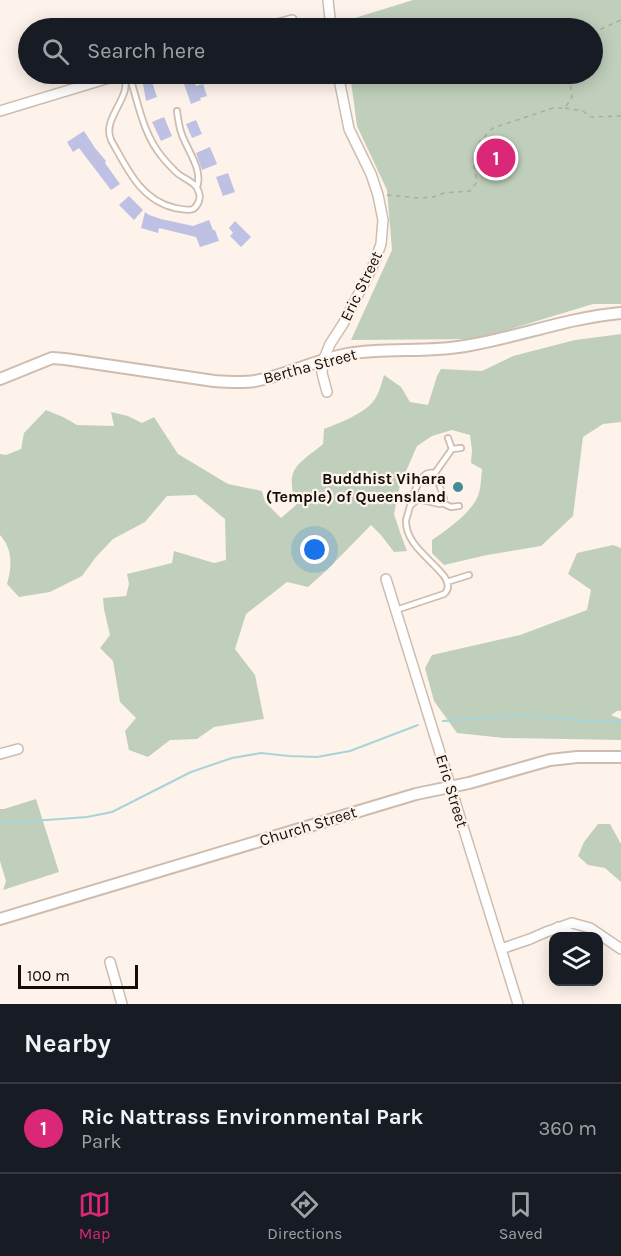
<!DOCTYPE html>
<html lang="en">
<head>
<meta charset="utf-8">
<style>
  :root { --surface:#171b24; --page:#242831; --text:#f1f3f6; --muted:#9ea1a6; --line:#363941; --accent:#db2777 }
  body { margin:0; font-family:Karla,sans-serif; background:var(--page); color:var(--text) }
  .controls { position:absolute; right:18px; bottom:18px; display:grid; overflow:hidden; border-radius:12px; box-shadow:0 3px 15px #0003 }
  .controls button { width:54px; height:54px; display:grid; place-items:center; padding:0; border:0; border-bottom:2px solid var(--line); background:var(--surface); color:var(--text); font:30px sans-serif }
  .scale { position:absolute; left:18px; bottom:15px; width:120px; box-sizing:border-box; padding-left:6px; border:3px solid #130e09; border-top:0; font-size:16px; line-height:21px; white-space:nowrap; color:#130e09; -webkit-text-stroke:4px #fdf3ea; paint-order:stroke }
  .you { position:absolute; left:315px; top:550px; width:21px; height:21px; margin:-15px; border:4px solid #fff; border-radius:50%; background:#1a73e8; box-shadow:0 0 0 9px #1a73e833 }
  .badge { display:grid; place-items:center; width:39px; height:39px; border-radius:50%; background:var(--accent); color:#fff; font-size:20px; font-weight:700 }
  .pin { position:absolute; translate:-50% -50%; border:3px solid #fff; box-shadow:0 2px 6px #0006 }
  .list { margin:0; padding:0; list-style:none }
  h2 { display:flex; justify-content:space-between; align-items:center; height:78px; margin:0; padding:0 24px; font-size:26px }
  h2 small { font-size:20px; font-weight:400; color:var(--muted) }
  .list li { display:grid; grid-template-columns:39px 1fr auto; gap:18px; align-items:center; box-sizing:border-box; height:90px; padding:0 24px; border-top:2px solid var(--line) }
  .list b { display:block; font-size:22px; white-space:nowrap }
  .list p { margin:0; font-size:20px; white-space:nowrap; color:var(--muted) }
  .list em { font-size:20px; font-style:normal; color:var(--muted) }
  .icon { flex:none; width:33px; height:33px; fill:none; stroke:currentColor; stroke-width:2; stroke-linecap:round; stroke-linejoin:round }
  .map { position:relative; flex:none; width:621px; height:1004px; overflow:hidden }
  .search { position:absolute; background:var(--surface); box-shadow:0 3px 15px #0003; left:18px; right:18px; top:18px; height:66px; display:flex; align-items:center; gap:15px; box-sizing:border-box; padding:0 21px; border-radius:33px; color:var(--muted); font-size:22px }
  .sheet { height:168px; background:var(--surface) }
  nav { display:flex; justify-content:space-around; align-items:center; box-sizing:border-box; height:84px; border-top:2px solid var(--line); background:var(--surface); font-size:16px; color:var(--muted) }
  nav a { display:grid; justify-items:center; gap:3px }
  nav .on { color:var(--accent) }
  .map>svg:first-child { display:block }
</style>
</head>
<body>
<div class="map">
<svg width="621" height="1004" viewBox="0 0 621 1004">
  <rect width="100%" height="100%" fill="#fdf3ea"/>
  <path fill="#c0cfbc" d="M413 0H621V304H593L477 339 351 340 392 250 387 190 357 126 350 74H592V28H343L342 22Z
    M621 334V422L603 424 583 437 573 516 541 546 487 555 444 565 432 553V540C447 530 474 511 479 493 481 486 481 477 482 469L471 463 472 450 470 435 452 430 432 436 417 446 400 485 394 514 401 535 407 551 394 552 381 535 371 525 327 570 308 587 287 582 246 614 235 649 255 675 264 719 214 727 197 739 170 740 148 757 129 750 125 731 136 718 120 702 113 661 100 648 110 635 104 609 103 598 126 596 129 584 127 574 172 563 174 551 214 563 226 560 225 519 196 495 167 496 145 522 113 539 96 557 82 576 50 592 19 597 7 584C12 567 13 549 0 535V454L6 455 21 449 24 433 46 410 63 417 77 425 114 426 111 412 128 416 142 423 154 417 178 454 228 484 262 491 265 502 281 518 296 505C285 468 296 466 323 444L324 429C339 423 358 416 370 405 378 398 381 385 384 375L401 387 410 402 428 405 437 376 441 369 482 371 513 356 575 340Z
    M613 545 621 548V711H617L611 715 621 719V740L504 738 457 733 434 701 425 668 432 655 520 635 587 610 591 590 568 574 577 553Z
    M36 799 59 872 3 890 6 881 0 861V809H4Z
    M598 824H610L621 844V882L605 868 588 865 578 856 584 842Z"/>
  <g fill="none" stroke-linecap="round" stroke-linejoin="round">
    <path stroke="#a8d4d9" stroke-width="2" d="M443 721 526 715 586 721H621
      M0 821H33L87 817 112 812 191 772 232 758 261 753 289 756 317 757 350 751 418 725"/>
  </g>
  <path fill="#bec1e3" d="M194 81 196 86 203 84 207 96 200 98 201 100 191 104 184 84Z
    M152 82 157 97 146 101 143 84Z
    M164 117 172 136 161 141 152 122Z
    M196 120 202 134 192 138 186 124Z
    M84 131 95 148 106 161 105 163 120 184 111 190 79 148 73 152 67 142Z
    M210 147 217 164 202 170 196 153Z
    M228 173 235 192 223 196 216 177Z
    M129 196 143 210 134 220 119 205Z
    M145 212 149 215 161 219 193 226 209 220 213 230H215L219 241 200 247 196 237 159 228 158 233 141 228Z
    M235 221 251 237 241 247 230 236 233 233 229 228Z"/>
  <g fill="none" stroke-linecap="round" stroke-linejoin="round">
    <defs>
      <path id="service" d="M123 74C135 96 101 117 111 140 127 168 140 200 175 208 180 209 188 211 193 209 198 206 201 198 199 193 197 182 183 179 176 172 172 168 167 163 163 158 143 135 138 102 129 74
        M177 111C178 119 179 127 182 135 188 151 203 170 197 187
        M448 438 452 449 461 448
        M435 473 452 449
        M442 503 451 507 459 506
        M447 582 469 575
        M396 610 444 594C450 589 448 582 444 576 431 559 405 544 406 520 410 508 415 481 426 474 430 472 431 473 435 473L444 498 442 503 440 504 418 499 411 505"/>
      <path id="minor" d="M328 0 331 28
        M263 28 292 20
        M0 111 122 74
        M327 392 322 373 323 361 330 344 343 324 374 264 381 244 383 220 378 195 371 174 349 129 338 74
        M386 579 518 1004
        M0 754 18 749
        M558 927 570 933 580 936
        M501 949 530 939 546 932 572 923 590 928 621 949
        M110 962 122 1004"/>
      <path id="tertiary" d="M0 379 52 358 65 359 214 381C228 382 242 383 255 381 286 375 316 360 347 354 386 347 426 353 465 346 519 337 566 318 621 313
        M0 919 386 803 416 794 469 783 550 760 577 757H621"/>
    </defs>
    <use href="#service" stroke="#cebdaf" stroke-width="8"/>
    <use href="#minor" stroke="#cebdaf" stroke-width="12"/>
    <use href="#tertiary" stroke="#cebdaf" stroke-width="14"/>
    <path stroke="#b1a9a1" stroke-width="1.5" stroke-dasharray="4.5 4.5" stroke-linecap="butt" d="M592 33 621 20
      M565 108 583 111 591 117 621 116
      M387 195 419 198 433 197 444 193 470 191 477 182 473 162 474 153 480 141 493 128 553 108H565L572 97 569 74"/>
    <use href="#service" stroke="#fff" stroke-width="4.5"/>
    <use href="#minor" stroke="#fff" stroke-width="9"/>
    <use href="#tertiary" stroke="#fff" stroke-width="10"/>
  </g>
  <circle fill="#468b97" stroke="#fdf3ea" stroke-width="2" cx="458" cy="487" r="6"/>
  <g text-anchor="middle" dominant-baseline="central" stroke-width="4.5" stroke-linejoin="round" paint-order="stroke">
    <g font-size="16" fill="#130e09" stroke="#fdf3ea">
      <text transform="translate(361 286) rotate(-64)">Eric Street</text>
      <text transform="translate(310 366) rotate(-15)">Bertha Street</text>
      <text transform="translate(452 791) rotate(73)">Eric Street</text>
      <text transform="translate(308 826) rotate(-17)">Church Street</text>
    </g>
    <g font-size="16" font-weight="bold" fill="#130e09" stroke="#fdf3ea" text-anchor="end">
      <text x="446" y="478">Buddhist Vihara<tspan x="446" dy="18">(Temple) of Queensland</tspan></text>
    </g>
  </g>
</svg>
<div class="controls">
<button><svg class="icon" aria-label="layers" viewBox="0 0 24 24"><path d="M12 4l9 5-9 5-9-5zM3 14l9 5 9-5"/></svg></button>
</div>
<div class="scale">100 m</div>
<div class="you"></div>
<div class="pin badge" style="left:496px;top:158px">1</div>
<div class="search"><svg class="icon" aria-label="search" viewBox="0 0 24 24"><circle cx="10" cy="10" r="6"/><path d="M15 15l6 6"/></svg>Search here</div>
</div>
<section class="sheet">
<h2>Nearby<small></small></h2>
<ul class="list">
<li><span class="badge">1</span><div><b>Ric Nattrass Environmental Park</b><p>Park</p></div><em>360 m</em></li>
</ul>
</section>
<nav>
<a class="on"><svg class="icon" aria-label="map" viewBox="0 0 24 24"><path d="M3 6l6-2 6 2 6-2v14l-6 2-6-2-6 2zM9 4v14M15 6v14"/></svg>Map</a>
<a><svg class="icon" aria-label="directions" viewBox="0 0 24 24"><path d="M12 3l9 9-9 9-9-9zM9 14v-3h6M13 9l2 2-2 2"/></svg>Directions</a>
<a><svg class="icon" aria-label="saved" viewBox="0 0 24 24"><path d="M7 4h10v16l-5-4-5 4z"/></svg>Saved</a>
</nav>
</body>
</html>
